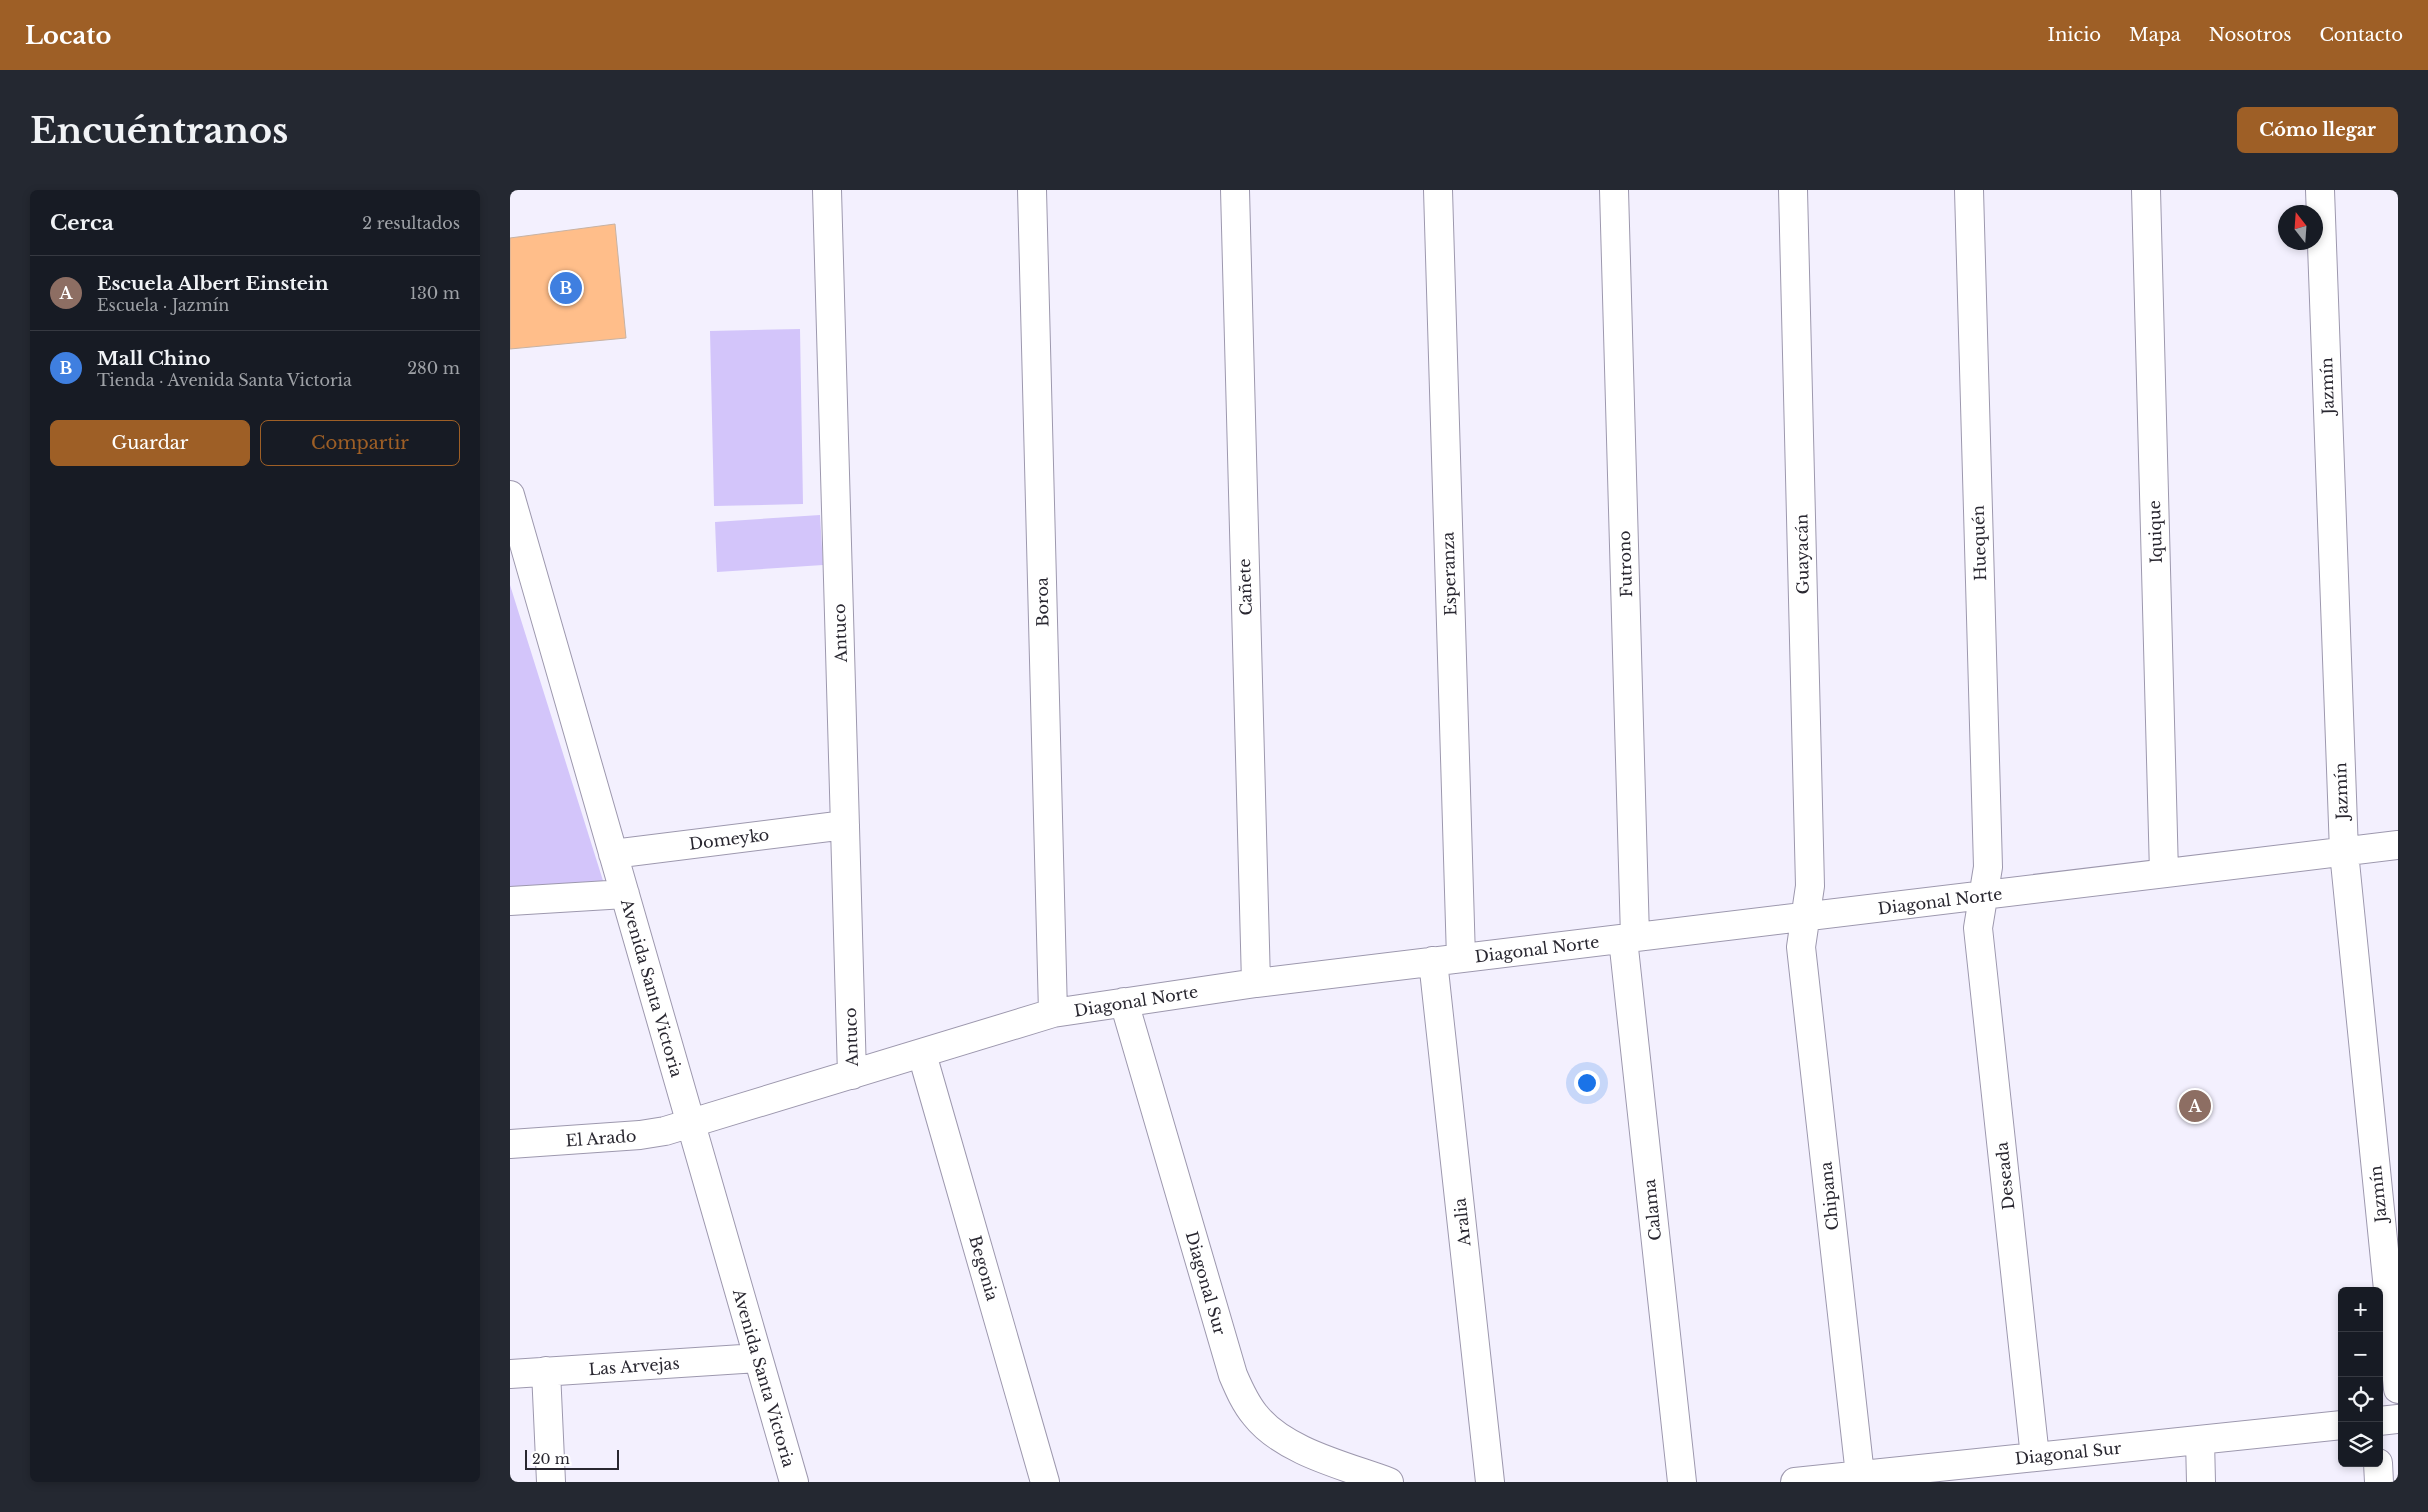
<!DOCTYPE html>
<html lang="es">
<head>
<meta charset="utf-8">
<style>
  :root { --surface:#171b24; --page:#242831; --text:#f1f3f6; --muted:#9ea1a6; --line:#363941; --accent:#9e5f26 }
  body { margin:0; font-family:"Libre Baskerville",serif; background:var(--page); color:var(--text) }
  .controls { position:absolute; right:15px; bottom:15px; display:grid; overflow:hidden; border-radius:8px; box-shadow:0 2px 8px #0003 }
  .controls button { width:45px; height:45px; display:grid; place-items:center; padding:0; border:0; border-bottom:1px solid var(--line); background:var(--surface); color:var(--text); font:25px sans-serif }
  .compass { position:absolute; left:1768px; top:15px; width:45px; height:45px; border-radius:50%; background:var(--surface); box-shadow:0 2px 8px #0003; rotate:343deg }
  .scale { position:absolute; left:15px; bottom:12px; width:94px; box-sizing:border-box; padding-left:5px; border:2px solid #292730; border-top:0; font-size:14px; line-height:18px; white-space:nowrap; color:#292730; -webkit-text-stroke:4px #fff; paint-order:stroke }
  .you { position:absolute; left:1076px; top:892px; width:18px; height:18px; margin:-12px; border:4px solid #fff; border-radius:50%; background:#1a73e8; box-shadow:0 0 0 8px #1a73e833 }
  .badge { display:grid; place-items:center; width:32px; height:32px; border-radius:50%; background:var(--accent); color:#fff; font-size:16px; font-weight:700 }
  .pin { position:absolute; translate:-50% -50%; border:2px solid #fff; box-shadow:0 1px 5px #0006 }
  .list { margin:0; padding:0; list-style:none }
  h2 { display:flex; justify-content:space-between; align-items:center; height:65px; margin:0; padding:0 20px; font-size:21px }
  h2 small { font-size:16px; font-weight:400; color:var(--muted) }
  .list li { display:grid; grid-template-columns:32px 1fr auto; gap:15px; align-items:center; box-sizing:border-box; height:75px; padding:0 20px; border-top:1px solid var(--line) }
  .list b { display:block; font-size:19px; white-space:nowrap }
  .list p { margin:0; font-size:16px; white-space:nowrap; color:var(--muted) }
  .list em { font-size:16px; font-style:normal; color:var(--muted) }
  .actions { display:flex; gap:10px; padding:15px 20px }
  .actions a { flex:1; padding:11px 0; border:1px solid var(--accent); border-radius:8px; text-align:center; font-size:18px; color:var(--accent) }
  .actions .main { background:var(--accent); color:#fff }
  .icon { flex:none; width:28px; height:28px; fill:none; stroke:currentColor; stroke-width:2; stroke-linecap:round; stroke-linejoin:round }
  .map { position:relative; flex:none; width:1888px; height:1292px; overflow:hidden; border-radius:8px }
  header { display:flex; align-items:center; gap:30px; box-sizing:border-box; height:70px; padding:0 25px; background:var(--accent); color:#fff }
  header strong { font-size:24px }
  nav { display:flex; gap:28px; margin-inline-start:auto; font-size:18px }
  .intro { display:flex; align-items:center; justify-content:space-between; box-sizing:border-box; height:120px; padding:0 30px }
  h1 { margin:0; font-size:35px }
  .button { padding:12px 22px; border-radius:8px; background:var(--accent); color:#fff; font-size:18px; font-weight:700 }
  main { display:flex; gap:30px; padding:0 30px }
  aside { flex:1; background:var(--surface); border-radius:8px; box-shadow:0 2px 8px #0003 }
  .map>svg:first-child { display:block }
</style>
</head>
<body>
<header>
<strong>Locato</strong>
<nav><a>Inicio</a><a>Mapa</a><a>Nosotros</a><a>Contacto</a></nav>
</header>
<div class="intro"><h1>Encuéntranos</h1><a class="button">Cómo llegar</a></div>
<main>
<aside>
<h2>Cerca<small>2 resultados</small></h2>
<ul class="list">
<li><span class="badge" style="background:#8d6e63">A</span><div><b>Escuela Albert Einstein</b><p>Escuela · Jazmín</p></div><em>130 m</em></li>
<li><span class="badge" style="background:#3f7fe0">B</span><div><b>Mall Chino</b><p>Tienda · Avenida Santa Victoria</p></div><em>280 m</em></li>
</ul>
<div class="actions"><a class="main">Guardar</a><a>Compartir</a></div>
</aside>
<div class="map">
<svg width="1888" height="1292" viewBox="0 0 1888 1292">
  <rect width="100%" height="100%" fill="#f3f0fe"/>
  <path fill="#d3c5fa" d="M290 139 293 314 204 316 200 141Z
    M310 325 313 375 207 382 205 332Z
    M0 395 95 697 0 701Z"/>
  <path fill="#ffbe8a" stroke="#c7b2a3" d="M105 34 116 148 0 159V48Z"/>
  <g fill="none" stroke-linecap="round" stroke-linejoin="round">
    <defs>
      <path id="minor" d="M317 0 342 885
        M522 0 543 823
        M725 0 746 793
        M928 0 951 768
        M1104 0 1125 747
        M1283 0 1300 696 1291 757 1350 1285
        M1459 0 1478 677 1468 738 1525 1267
        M1636 0 1654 683
        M1810 0 1834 662 1888 1199
        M0 305 284 1292
        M103 664 335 635
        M0 711 115 704
        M1113 749 1172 1292
        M923 771 980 1292
        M614 812 723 1185C729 1199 735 1213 745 1225 774 1262 836 1276 879 1292
        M412 864 535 1292
        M0 954 130 945 155 941 543 823 746 793 1888 655
        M36 1181 41 1292
        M0 1184 248 1168
        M1869 1231 1888 1229
        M1690 1250 1691 1292
        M1868 1273 1869 1292
        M1285 1292 1832 1235"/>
    </defs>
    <use href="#minor" stroke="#9d98ae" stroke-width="30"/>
    <use href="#minor" stroke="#fff" stroke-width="28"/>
  </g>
  <g text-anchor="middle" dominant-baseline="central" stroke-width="4" stroke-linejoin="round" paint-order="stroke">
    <g font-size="16" fill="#292730" stroke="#fff">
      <text transform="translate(1817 196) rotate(-92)">Jazmín</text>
      <text transform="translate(1645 342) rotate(-92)">Iquique</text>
      <text transform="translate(1469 353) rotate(-92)">Huequén</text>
      <text transform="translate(1292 364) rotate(-91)">Guayacán</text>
      <text transform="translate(1115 374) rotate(-92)">Futrono</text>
      <text transform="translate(939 384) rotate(-92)">Esperanza</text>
      <text transform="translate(735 397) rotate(-92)">Cañete</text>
      <text transform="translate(532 412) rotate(-91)">Boroa</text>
      <text transform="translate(330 443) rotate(-92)">Antuco</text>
      <text transform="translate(1831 601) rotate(-92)">Jazmín</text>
      <text transform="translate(219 649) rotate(-7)">Domeyko</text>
      <text transform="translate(1430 711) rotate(-7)">Diagonal Norte</text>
      <text transform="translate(1027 759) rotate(-7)">Diagonal Norte</text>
      <text transform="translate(142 798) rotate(74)">Avenida Santa Victoria</text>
      <text transform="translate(626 811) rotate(-9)">Diagonal Norte</text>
      <text transform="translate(341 847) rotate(-92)">Antuco</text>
      <text transform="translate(91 948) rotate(-4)">El Arado</text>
      <text transform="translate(1495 986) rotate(-96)">Deseada</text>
      <text transform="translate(1868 1004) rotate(-96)">Jazmín</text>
      <text transform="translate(1319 1006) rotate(-96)">Chipana</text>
      <text transform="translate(1142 1020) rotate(-96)">Calama</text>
      <text transform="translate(952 1032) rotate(-96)">Aralia</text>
      <text transform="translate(474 1078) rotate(74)">Begonia</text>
      <text transform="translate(696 1093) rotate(74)">Diagonal Sur</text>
      <text transform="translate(124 1176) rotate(-4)">Las Arvejas</text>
      <text transform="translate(254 1188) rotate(74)">Avenida Santa Victoria</text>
      <text transform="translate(1558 1263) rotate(-6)">Diagonal Sur</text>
    </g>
  </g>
</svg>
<div class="controls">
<button>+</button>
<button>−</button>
<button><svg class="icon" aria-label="locate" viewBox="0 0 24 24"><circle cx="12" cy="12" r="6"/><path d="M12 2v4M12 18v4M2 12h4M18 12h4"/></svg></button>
<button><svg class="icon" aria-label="layers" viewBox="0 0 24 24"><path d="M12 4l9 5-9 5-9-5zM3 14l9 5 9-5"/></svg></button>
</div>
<svg class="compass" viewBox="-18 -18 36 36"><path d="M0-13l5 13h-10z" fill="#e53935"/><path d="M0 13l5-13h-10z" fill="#9ea1a6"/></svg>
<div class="scale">20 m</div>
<div class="you"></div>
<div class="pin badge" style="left:1685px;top:916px;background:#8d6e63">A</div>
<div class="pin badge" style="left:56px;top:98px;background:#3f7fe0">B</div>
</div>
</main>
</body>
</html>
